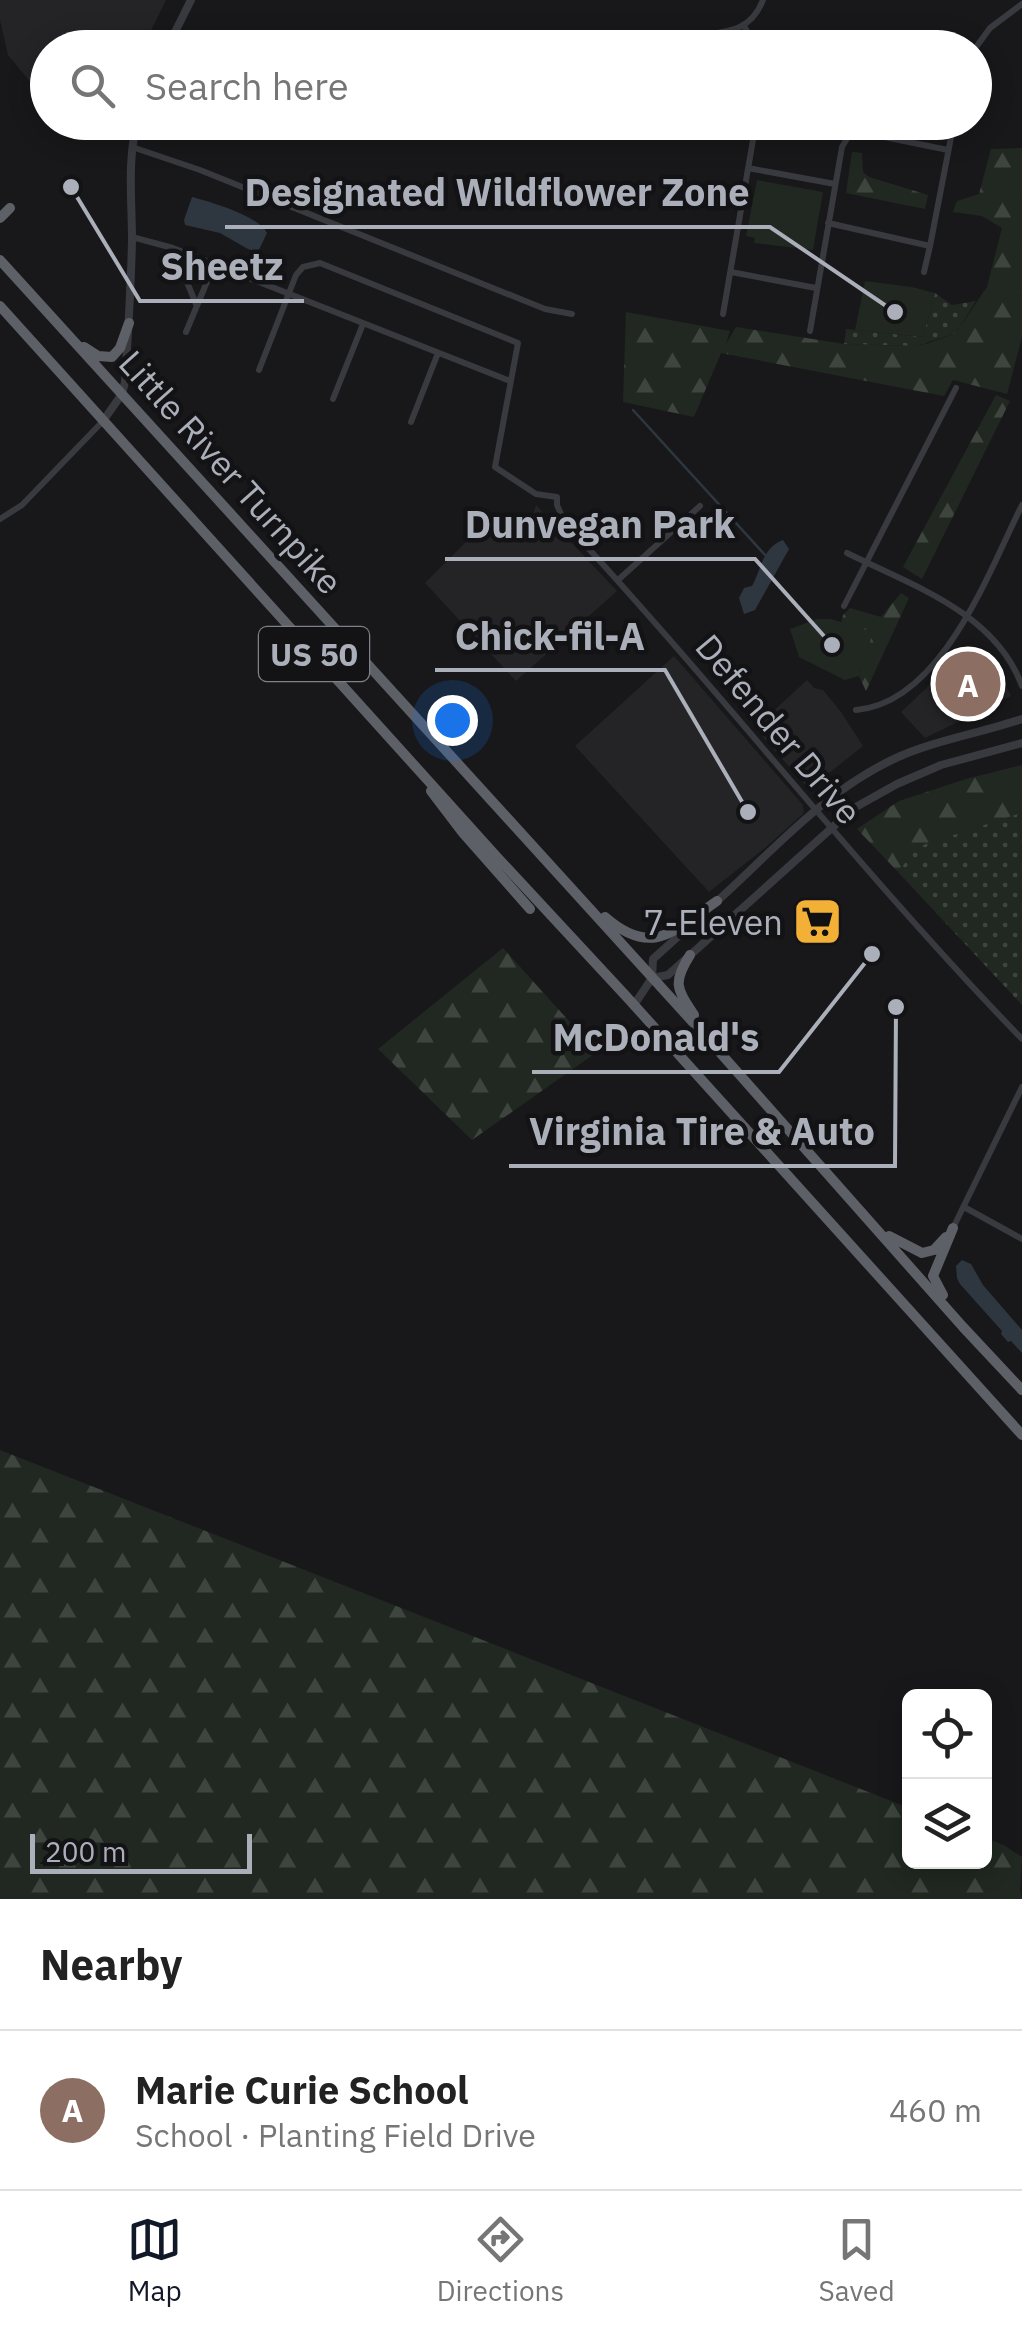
<!DOCTYPE html>
<html lang="en">
<head>
<meta charset="utf-8">
<style>
  :root { --surface:#fff; --page:#f6f6f6; --text:#222; --muted:#767676; --line:#e0e0e0; --accent:#111827 }
  body { margin:0; font-family:"IBM Plex Sans",sans-serif; background:var(--page); color:var(--text) }
  .controls { position:absolute; right:30px; bottom:30px; display:grid; overflow:hidden; border-radius:15px; box-shadow:0 5px 25px #0003 }
  .controls button { width:90px; height:90px; display:grid; place-items:center; padding:0; border:0; border-bottom:2px solid var(--line); background:var(--surface); color:var(--text); font:50px sans-serif }
  .scale { position:absolute; left:30px; bottom:25px; width:222px; box-sizing:border-box; padding-left:10px; border:5px solid #aaafba; border-top:0; font-size:28px; line-height:35px; white-space:nowrap; color:#aaafba; -webkit-text-stroke:8px #131315; paint-order:stroke }
  .you { position:absolute; left:452px; top:720px; width:35px; height:35px; margin:-25px; border:8px solid #fff; border-radius:50%; background:#1a73e8; box-shadow:0 0 0 15px #1a73e833 }
  .badge { display:grid; place-items:center; width:65px; height:65px; border-radius:50%; background:var(--accent); color:#fff; font-size:32px; font-weight:700 }
  .pin { position:absolute; translate:-50% -50%; border:5px solid #fff; box-shadow:0 2px 10px #0006 }
  .list { margin:0; padding:0; list-style:none }
  h2 { display:flex; justify-content:space-between; align-items:center; height:130px; margin:0; padding:0 40px; font-size:42px }
  h2 small { font-size:32px; font-weight:400; color:var(--muted) }
  .list li { display:grid; grid-template-columns:65px 1fr auto; gap:30px; align-items:center; box-sizing:border-box; height:160px; padding:0 40px; border-top:2px solid var(--line) }
  .list b { display:block; font-size:38px; white-space:nowrap }
  .list p { margin:0; font-size:32px; white-space:nowrap; color:var(--muted) }
  .list em { font-size:32px; font-style:normal; color:var(--muted) }
  .icon { flex:none; width:55px; height:55px; fill:none; stroke:currentColor; stroke-width:2; stroke-linecap:round; stroke-linejoin:round }
  .map { position:relative; flex:none; width:1022px; height:1899px; overflow:hidden }
  .search { position:absolute; background:var(--surface); box-shadow:0 5px 25px #0003; left:30px; right:30px; top:30px; height:110px; display:flex; align-items:center; gap:25px; box-sizing:border-box; padding:0 35px; border-radius:55px; color:var(--muted); font-size:38px }
  .sheet { height:290px; background:var(--surface) }
  nav { display:flex; justify-content:space-around; align-items:center; box-sizing:border-box; height:140px; border-top:2px solid var(--line); background:var(--surface); font-size:28px; color:var(--muted) }
  nav a { display:grid; justify-items:center; gap:5px }
  nav .on { color:var(--accent) }
  .map>svg:first-child { display:block }
</style>
</head>
<body>
<div class="map">
<svg width="1022" height="1899" viewBox="0 0 1022 1899">
  <defs>
    <pattern id="grass-dots" width="8" height="8" patternUnits="userSpaceOnUse" patternTransform="scale(2.5)"><rect width="8" height="8" fill="#202821"/><path d="M2 2h.1M6 6h.1" fill="none" stroke="#3e453f" stroke-width="1.8" stroke-linecap="round"/></pattern>
    <pattern id="forest-firs" width="22" height="20" patternUnits="userSpaceOnUse" patternTransform="scale(2.5)"><rect width="22" height="20" fill="#202821"/><path d="M5 1l3.5 6h-7zM16 11l3.5 6h-7z" fill="#3e453f"/></pattern>
  </defs>
  <rect width="100%" height="100%" fill="#18181a"/>
  <path fill="#242427" d="M0 0H166L143 47 48 48 47 102 8 55 0 20Z
    M536 505 617 591 516 681 425 583 495 513 529 528Z
    M972 645 996 666 1011 696 925 738 901 712Z
    M674 656 803 805 804 813 765 848 709 892 575 746Z
    M807 680 814 688 823 690 841 712 863 746 809 789 755 728Z"/>
  <path fill="url(#grass-dots)" d="M935 293 952 305 976 301 956 333 916 346 844 344 846 329 923 337Z
    M1018 813 1022 851V1005L898 872 916 847Z"/>
  <path fill="url(#forest-firs)" d="M1022 148V337L1007 394 953 380 944 396 721 353 694 417 623 402 626 312 730 331 726 344 736 327 844 344 915 346 929 343 956 333 987 287 1002 228 982 216 953 212 957 201 979 194 991 149Z
    M852 152 862 153 863 172 869 177 928 195 925 209 846 193Z
    M996 395 1010 401 922 579 903 567Z
    M901 593 909 598 866 691 859 676 872 632 841 623 843 615 850 608 881 617Z
    M1022 765V851L1018 814 917 847 898 872 857 829 899 801 966 779Z
    M503 948 597 1052 472 1140 378 1049Z
    M0 1450 909 1808 910 1862H984L985 1837 1005 1846 1022 1857 1020 1890 1022 1899H0Z"/>
  <path fill="#202821" d="M757 180 823 192 813 250 754 243 755 238 746 236Z
    M865 281 912 287 935 293 923 337 855 330Z
    M817 619H831L873 632 859 676 845 680 799 657 790 629Z
    M972 645 996 666 962 691 943 672Z"/>
  <path fill="#2e373f" d="M192 197C211 202 259 216 267 233L258 252 248 249 220 233 185 225 184 220Z
    M783 540 789 549 755 610 744 614 739 598 744 588 752 586C762 568 762 548 783 540Z
    M962 1260 971 1264 983 1285 1022 1330V1353L1011 1341 1008 1342 1001 1334 1002 1331 960 1284 957 1278 956 1266Z"/>
  <g fill="none" stroke-linecap="round" stroke-linejoin="round">
    <path stroke="#2e373f" stroke-width="2.5" d="M633 410 766 556"/>
    <path stroke="#393a3f" stroke-width="6" d="M744 26 757 48
      M665 48C700 24 745 47 763 0
      M974 50 990 28 1022 4
      M907 141 911 122
      M132 147 200 170 545 309 572 314
      M748 168 835 184
      M828 223 930 246 924 272
      M132 237 173 248 510 381
      M930 246 954 122
      M173 248 196 304
      M731 272 816 288
      M723 314 754 134
      M810 331 842 147 848 137 860 132 948 150
      M186 332 214 265
      M259 370 296 275 303 267 320 263 518 343 495 467 536 494 557 497V505L565 523C721 691 862 874 1022 1039
      M333 399 363 324
      M411 422 438 353
      M0 519 22 505 103 421
      M847 553C911 585 995 612 1022 686
      M618 580 700 506
      M844 606 956 388
      M856 710C942 703 989 571 1022 505
      M964 1207 1022 1239
      M953 1228 1022 1087"/>
    <path stroke="#393a3f" stroke-width="8" d="M167 48 191 0
      M103 421 122 394 125 382C128 335 131 287 132 240 132 200 127 162 137 122
      M715 903C772 852 824 791 896 758 936 740 981 733 1022 719
      M652 978 668 975 854 808 897 784 941 765 1022 743
      M634 1005 652 978 653 959 693 923"/>
    <path stroke="#5d6067" stroke-width="10" d="M0 218 10 208
      M0 260 700 1030 963 1327 1022 1390
      M0 306 497 857 625 995 1022 1435
      M84 347 98 356 112 357 120 348 129 323
      M431 791 463 833 530 909
      M605 917C652 958 674 931 717 901
      M690 955C672 983 677 989 694 1015
      M889 1236 922 1253 934 1250 946 1237
      M943 1295 933 1276 953 1228"/>
  </g>
  <defs>
    <symbol id="supermarket-square" viewBox="-11 -11 22 22"><rect x="-9" y="-9" width="18" height="18" rx="4" fill="#f3b037" stroke="#131315"/><path d="M-6-5.5h2.5l.6 2H6L4.5 2H-2.5L-4.4-4H-6ZM-1.5 3.2a1.3 1.3 0 1 0 .1 0ZM3 3.2a1.3 1.3 0 1 0 .1 0Z" fill="#111"/></symbol>
  </defs>
  <g fill-rule="evenodd">
    <use href="#supermarket-square" x="790" y="894" width="55" height="55"/>
  </g>
  <g text-anchor="middle" dominant-baseline="central" stroke-width="9" stroke-linejoin="round" paint-order="stroke">
    <rect fill="#131315" stroke="#7d8088" stroke-width="2.5" x="259" y="627" width="110" height="54" rx="8"/>
    <g font-size="32" font-weight="bold" fill="#aaafba">
      <text x="314" y="654">US 50</text>
    </g>
    <g font-size="35" fill="#aaafba" stroke="#131315">
      <text transform="translate(231 472) rotate(48)">Little River Turnpike</text>
      <text transform="translate(779 729) rotate(50)">Defender Drive</text>
    </g>
    <g font-size="35" fill="#aaafba" stroke="#131315" text-anchor="end">
      <text x="783" y="922">7-Eleven</text>
    </g>
  </g>
  <path fill="none" stroke="#aaafba" stroke-width="4" d="M895 312L770 227H225M71 187L140 301H304M832 645L755 559H445M748 812L665 670H435M872 954L779 1072H532M896 1007L895 1166H509"/>
  <g fill="#aaafba" stroke="#131315" stroke-width="4">
    <circle cx="895" cy="312" r="10"/>
    <circle cx="71" cy="187" r="10"/>
    <circle cx="832" cy="645" r="10"/>
    <circle cx="748" cy="812" r="10"/>
    <circle cx="872" cy="954" r="10"/>
    <circle cx="896" cy="1007" r="10"/>
  </g>
  <g font-size="38" text-anchor="middle" font-weight="bold" fill="#aaafba" stroke="#131315" stroke-width="9" stroke-linejoin="round" paint-order="stroke">
    <text x="497" y="206">Designated Wildflower Zone</text>
    <text x="222" y="280">Sheetz</text>
    <text x="600" y="538">Dunvegan Park</text>
    <text x="550" y="650">Chick-fil-A</text>
    <text x="656" y="1051">McDonald's</text>
    <text x="702" y="1145">Virginia Tire &amp; Auto</text>
  </g>
</svg>
<div class="controls">
<button><svg class="icon" aria-label="locate" viewBox="0 0 24 24"><circle cx="12" cy="12" r="6"/><path d="M12 2v4M12 18v4M2 12h4M18 12h4"/></svg></button>
<button><svg class="icon" aria-label="layers" viewBox="0 0 24 24"><path d="M12 4l9 5-9 5-9-5zM3 14l9 5 9-5"/></svg></button>
</div>
<div class="scale">200 m</div>
<div class="you"></div>
<div class="pin badge" style="left:968px;top:684px;background:#8d6e63">A</div>
<div class="search"><svg class="icon" aria-label="search" viewBox="0 0 24 24"><circle cx="10" cy="10" r="6"/><path d="M15 15l6 6"/></svg>Search here</div>
</div>
<section class="sheet">
<h2>Nearby<small></small></h2>
<ul class="list">
<li><span class="badge" style="background:#8d6e63">A</span><div><b>Marie Curie School</b><p>School · Planting Field Drive</p></div><em>460 m</em></li>
</ul>
</section>
<nav>
<a class="on"><svg class="icon" aria-label="map" viewBox="0 0 24 24"><path d="M3 6l6-2 6 2 6-2v14l-6 2-6-2-6 2zM9 4v14M15 6v14"/></svg>Map</a>
<a><svg class="icon" aria-label="directions" viewBox="0 0 24 24"><path d="M12 3l9 9-9 9-9-9zM9 14v-3h6M13 9l2 2-2 2"/></svg>Directions</a>
<a><svg class="icon" aria-label="saved" viewBox="0 0 24 24"><path d="M7 4h10v16l-5-4-5 4z"/></svg>Saved</a>
</nav>
</body>
</html>
